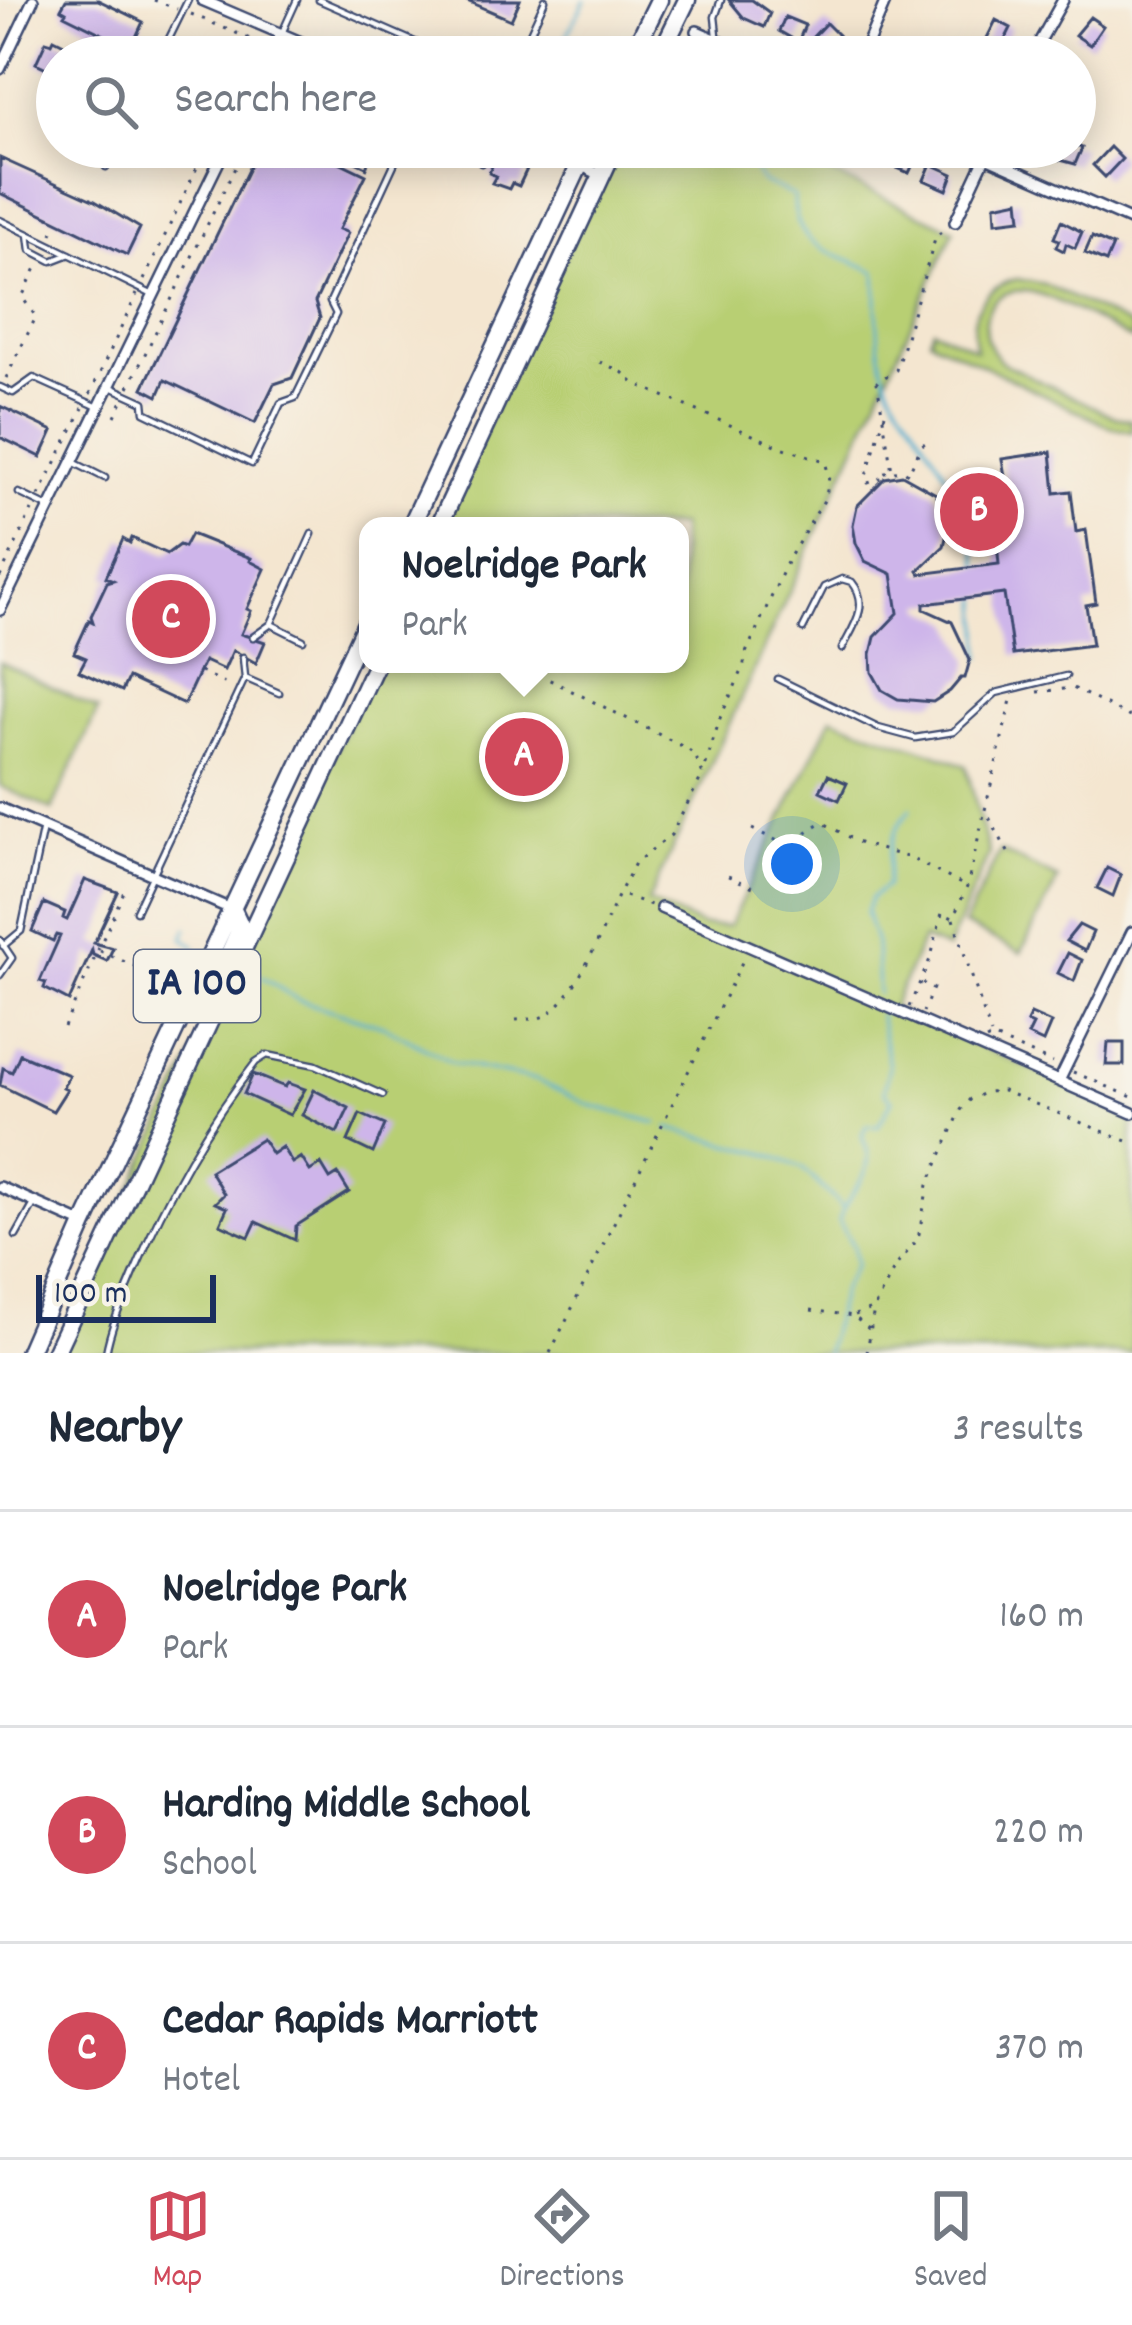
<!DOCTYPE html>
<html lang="en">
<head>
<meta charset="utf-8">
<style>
  :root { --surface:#fff; --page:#f2f2f3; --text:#1f2937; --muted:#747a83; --line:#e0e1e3; --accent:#d1495b }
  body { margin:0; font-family:Dekko,sans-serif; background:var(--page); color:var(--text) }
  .scale { position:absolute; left:36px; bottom:30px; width:180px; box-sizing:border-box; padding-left:12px; border:6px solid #1b2f5e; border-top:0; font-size:33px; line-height:42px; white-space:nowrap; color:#1b2f5e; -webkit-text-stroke:9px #f7f3e8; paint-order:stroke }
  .you { position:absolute; left:792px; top:864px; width:42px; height:42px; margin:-30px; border:9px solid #fff; border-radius:50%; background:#1a73e8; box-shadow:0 0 0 18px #1a73e833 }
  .badge { display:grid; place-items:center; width:78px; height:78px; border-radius:50%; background:var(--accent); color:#fff; font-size:39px; font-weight:700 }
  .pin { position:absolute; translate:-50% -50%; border:6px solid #fff; box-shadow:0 3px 12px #0006 }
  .popup { position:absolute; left:359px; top:517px; width:330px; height:156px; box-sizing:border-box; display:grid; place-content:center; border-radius:24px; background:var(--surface); filter:drop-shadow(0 3px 9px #0005); font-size:39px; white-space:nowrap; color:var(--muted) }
  .popup b { font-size:45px; color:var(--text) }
  .popup::after { content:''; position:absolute; left:50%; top:100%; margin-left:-24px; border:24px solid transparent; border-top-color:var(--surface) }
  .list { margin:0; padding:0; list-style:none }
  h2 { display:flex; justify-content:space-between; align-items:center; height:156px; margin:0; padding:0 48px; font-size:51px }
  h2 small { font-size:39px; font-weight:400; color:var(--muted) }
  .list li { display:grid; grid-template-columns:78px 1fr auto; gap:36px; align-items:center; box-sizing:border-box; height:216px; padding:0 48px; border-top:3px solid var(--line) }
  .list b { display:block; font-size:45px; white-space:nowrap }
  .list p { margin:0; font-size:39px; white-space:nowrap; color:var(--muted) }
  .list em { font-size:39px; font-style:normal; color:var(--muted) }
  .icon { flex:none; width:66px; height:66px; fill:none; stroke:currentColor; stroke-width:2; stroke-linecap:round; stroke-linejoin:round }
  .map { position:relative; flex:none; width:1132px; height:1353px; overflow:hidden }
  .search { position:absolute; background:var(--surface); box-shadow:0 6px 30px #0003; left:36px; right:36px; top:36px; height:132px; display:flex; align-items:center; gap:30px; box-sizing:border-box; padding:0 42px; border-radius:66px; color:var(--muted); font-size:45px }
  .sheet { height:804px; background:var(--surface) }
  nav { display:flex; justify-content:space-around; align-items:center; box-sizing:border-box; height:168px; border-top:3px solid var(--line); background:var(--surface); font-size:33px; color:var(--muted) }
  nav a { display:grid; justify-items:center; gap:6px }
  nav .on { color:var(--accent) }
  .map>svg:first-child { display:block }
</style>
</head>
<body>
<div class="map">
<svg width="1132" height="1353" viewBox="0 0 1132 1353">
  <rect width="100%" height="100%" fill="#f7f3e8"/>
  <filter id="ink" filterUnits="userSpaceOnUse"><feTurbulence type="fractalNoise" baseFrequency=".00833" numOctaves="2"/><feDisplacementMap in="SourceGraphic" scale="24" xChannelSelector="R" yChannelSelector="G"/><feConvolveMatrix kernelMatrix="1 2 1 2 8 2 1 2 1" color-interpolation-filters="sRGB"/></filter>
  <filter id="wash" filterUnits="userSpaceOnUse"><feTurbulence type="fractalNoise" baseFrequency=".004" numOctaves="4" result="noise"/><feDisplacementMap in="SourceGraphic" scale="48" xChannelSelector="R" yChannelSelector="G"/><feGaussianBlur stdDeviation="2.7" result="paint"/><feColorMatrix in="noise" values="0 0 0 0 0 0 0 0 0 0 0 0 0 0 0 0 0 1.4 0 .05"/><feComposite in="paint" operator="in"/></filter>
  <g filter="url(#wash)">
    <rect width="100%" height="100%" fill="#f4e6d0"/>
    <path fill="#b8cf73" stroke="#6a7f68" stroke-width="3" d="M615 147H773L954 230 648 902 702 926H729L832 717C877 737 922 746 966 766L989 854 947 949 923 939 892 1008 1132 1113V1353H55L376 664H680V526H439Z
      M1017 279 1044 284 1132 327V340C1107 328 1051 293 1026 291 981 286 972 340 1005 364L1115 417 1132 420V432L1110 427 929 339 933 329 976 349C967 315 982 287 1017 279Z
      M0 662 98 710 52 810 0 786Z
      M1000 851 1058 879 1021 953 964 925Z"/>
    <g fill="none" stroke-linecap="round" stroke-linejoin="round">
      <path stroke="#53b0d1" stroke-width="3" d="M556 57 585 0
        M701 147 743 153 762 182 794 196C793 251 836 251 876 272 878 309 875 348 888 383 893 397 905 410 913 422 942 466 973 510 978 564
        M980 599 982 657
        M187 928 183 938 196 946
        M262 977 298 1000 386 1027 453 1063 536 1080 589 1105 657 1123
        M878 994 876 944 866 912 871 898 887 885C890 853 888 834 911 809
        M668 1128 770 1155 802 1168 842 1207
        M826 1353 842 1289 856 1264 853 1246 839 1221C845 1195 872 1177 868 1154 867 1147 863 1141 862 1134L867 1125 878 1126 892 1100 884 1092 889 1066 879 1014"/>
    </g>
    <g id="blocks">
      <path fill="#ceb5ea" d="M66 0H98L143 22 131 48 138 52 136 57H93L104 35 64 15 66 12 61 9Z
        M465 0H520L511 20Z
        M729 0H752L770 13 764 27 744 18Z
        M785 17 805 25 798 42 779 31Z
        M1090 17 1103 26 1090 45 1075 35Z
        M996 20 1011 28 1001 48 986 40Z
        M826 23 838 35 821 53 809 41Z
        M54 39 90 57H57V73L36 63 46 41 52 43Z
        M1075 145 1082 148 1075 164 1053 158 1058 147Z
        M259 147H308L366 175 339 229 348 233 315 302 320 318 292 378 274 384 255 423 165 380 158 396 143 388Z
        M324 147H375L366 167Z
        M1110 147 1122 159 1105 177 1093 165Z
        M897 149 916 158 909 173 890 165Z
        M496 157 527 169 519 186 512 183 509 189 492 183 496 176 489 173Z
        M0 158 95 201 140 228 127 255 0 193Z
        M931 164 953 174 947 190 924 180Z
        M1019 200 1021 219 996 222 995 205Z
        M1061 221 1082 232 1075 248 1066 244 1064 251 1056 247 1059 240 1054 238Z
        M1092 237 1113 246 1106 262 1085 253Z
        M0 406 53 431 41 457 0 437Z
        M1051 452 1055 493 1071 491 1076 532 1086 530 1096 603 1086 605 1092 645 1013 655 1004 594 924 604V609L952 622 970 660 965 678H961L950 691 933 702 898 699 882 690 872 672 871 654 875 637 898 613 892 574 865 561 856 543 853 525 857 506 885 478 902 475 936 494 948 529 944 546 918 571 920 574 999 564 993 501 1009 499 1002 459Z
        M191 534 251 558 250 561 265 569 247 609 251 611 241 634 265 642 256 663 233 650 224 670 204 661 184 704 128 678 122 691 79 671 86 658 74 653 89 620 93 622 91 616 107 582 113 580 106 577 123 539 130 543 132 538 167 554 179 545 184 547Z
        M828 775 847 783 839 800 820 791Z
        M1107 868 1121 875 1113 896 1097 888Z
        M85 880 118 892 94 943 113 948 107 961 93 955 92 950 69 1001 44 988 46 983 40 981 60 936 56 935 53 941 32 931 44 903 65 912 63 918 67 920Z
        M1079 925 1093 932 1085 951 1066 941Z
        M1068 953 1082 960 1074 981 1058 973Z
        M1031 1014 1051 1023 1043 1042 1028 1035 1033 1025 1027 1022Z
        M1108 1043H1124V1065H1106Z
        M20 1054 69 1075 63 1087 67 1089 53 1111 0 1085 3 1068 12 1072Z
        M253 1074 285 1087 288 1083 305 1089 290 1115 244 1094Z
        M314 1090 349 1108 337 1133 302 1115Z
        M360 1114 385 1125 373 1153 348 1141Z
        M262 1139 272 1154 282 1147 292 1163 301 1157 310 1171 321 1164 330 1179 338 1174 349 1192 296 1226 295 1240 256 1222 249 1237 220 1224 227 1208 215 1203 224 1194 210 1171Z"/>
    </g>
  </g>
  <g filter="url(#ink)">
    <use href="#blocks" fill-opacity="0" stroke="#3c4a6f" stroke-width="3"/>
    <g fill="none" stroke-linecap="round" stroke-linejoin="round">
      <defs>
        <path id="service" d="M319 0 449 57
          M282 33 297 0
          M717 35 715 17 721 0
          M160 57 188 0
          M519 57 545 0
          M191 147 219 160
          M481 163 489 147
          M106 167 116 147
          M0 220 151 294
          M29 234 31 250 52 261 70 254
          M109 386 144 402 145 412 252 464 281 403 295 398 336 314 330 302 402 147
          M0 387 13 393 34 378 96 406
          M73 462 105 478
          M19 493 50 508
          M271 624 303 640
          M803 629 824 587 842 579 852 582C871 605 853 627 842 649
          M253 637 271 624 312 534
          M245 678 279 693
          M778 679 878 728 915 738 953 732 996 693 1066 676
          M136 911 245 678 243 657
          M0 940 12 958 0 975
          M3 946 21 931 43 827
          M16 1236 34 1204
          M106 1353C111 1325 123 1300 134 1273 166 1197 205 1127 256 1062L267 1055 316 1065 383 1095"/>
        <path id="minor" d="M202 0 336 57
          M697 31 756 57
          M271 57 282 33
          M862 57 886 0
          M1031 57 1063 0
          M0 69 33 0
          M539 147 601 175
          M963 147 1132 221
          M955 222 990 147
          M0 610 226 147
          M0 808 233 910
          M661 908 1132 1113
          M1059 1081 1132 932
          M0 1187 84 1224"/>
        <path id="trunk" d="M631 57 659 0
          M659 57 687 0
          M411 526 588 147
          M439 526 615 147
          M203 1011 241 927 233 910
          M28 1353 84 1224 368 619
          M55 1353 376 664"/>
      </defs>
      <use href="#service" stroke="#3c4a6f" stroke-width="9"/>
      <use href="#minor" stroke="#3c4a6f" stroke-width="14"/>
      <use href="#trunk" stroke="#3c4a6f" stroke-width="21"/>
      <path stroke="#3c4a6f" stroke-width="3" stroke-dasharray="3 9" stroke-linecap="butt" d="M154 0 177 9
        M191 14 262 44
        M251 57 260 38
        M366 170 377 147
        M52 234 56 224
        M144 280 201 159
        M600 362 622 372 634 383 778 446 825 461 829 476 826 497 788 560 746 653 743 669 720 718 703 774
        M6 378 36 317 22 297 38 264
        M129 387 245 147
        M90 394 137 294
        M885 414 866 476 868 483 880 479 879 473 892 471 877 382 896 370 936 236 947 228
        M115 416 122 401
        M894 471 903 470 908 474 922 445 932 439
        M39 496 83 408
        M0 577 32 510
        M514 664 542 676
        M532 664 544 677 686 748 695 755 703 774 671 835 635 863 619 894
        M200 672 231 686
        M1038 692 1073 688 1132 718
        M752 829 799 851 805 833 822 822 859 843 910 858 967 887
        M1008 852 985 810 1011 700
        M728 876 760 890
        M953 919 991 1035
        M100 951 148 972
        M922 983 933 988 923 1012
        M909 1007 931 957 942 913 953 918 967 887 985 810
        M516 1020C524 1019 537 1020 544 1016 578 998 603 927 619 894L654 906
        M64 1027 125 889
        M986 1040 992 1037 1053 1063
        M1073 1072 1132 1097
        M811 1310 853 1316 869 1329
        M855 1315 874 1308
        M550 1353 745 956
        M867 1353 874 1308 895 1267 918 1239 928 1185 961 1110 970 1099 987 1092 1003 1091 1132 1143"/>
      <use href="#service" stroke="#fff" stroke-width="4.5"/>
      <use href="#minor" stroke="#fff" stroke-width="9"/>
      <use href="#trunk" stroke="#fff" stroke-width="16"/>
    </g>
  </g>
  <g text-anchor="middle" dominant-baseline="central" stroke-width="10" stroke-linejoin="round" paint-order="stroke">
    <rect fill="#f7f3e8" stroke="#5d6a87" stroke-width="3" x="134" y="950" width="126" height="72" rx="9"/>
    <g font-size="42" font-weight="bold" fill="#1b2f5e">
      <text x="197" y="986">IA 100</text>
    </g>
  </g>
</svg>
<div class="scale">100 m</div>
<div class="you"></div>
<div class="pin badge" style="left:524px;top:757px">A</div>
<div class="popup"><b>Noelridge Park</b>Park</div>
<div class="pin badge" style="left:979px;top:512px">B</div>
<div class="pin badge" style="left:171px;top:619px">C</div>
<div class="search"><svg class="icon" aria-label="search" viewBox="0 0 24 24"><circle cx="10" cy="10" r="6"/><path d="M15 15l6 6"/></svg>Search here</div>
</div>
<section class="sheet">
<h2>Nearby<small>3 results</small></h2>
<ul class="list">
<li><span class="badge">A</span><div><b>Noelridge Park</b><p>Park</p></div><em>160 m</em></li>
<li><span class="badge">B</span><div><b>Harding Middle School</b><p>School</p></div><em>220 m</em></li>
<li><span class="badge">C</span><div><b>Cedar Rapids Marriott</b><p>Hotel</p></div><em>370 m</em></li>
</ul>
</section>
<nav>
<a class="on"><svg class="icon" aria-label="map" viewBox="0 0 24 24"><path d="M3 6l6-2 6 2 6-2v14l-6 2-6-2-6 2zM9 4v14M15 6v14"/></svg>Map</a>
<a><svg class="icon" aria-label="directions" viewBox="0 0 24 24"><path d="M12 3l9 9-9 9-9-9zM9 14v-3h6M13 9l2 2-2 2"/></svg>Directions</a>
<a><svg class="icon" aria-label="saved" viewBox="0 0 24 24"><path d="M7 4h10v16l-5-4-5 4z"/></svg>Saved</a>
</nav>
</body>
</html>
